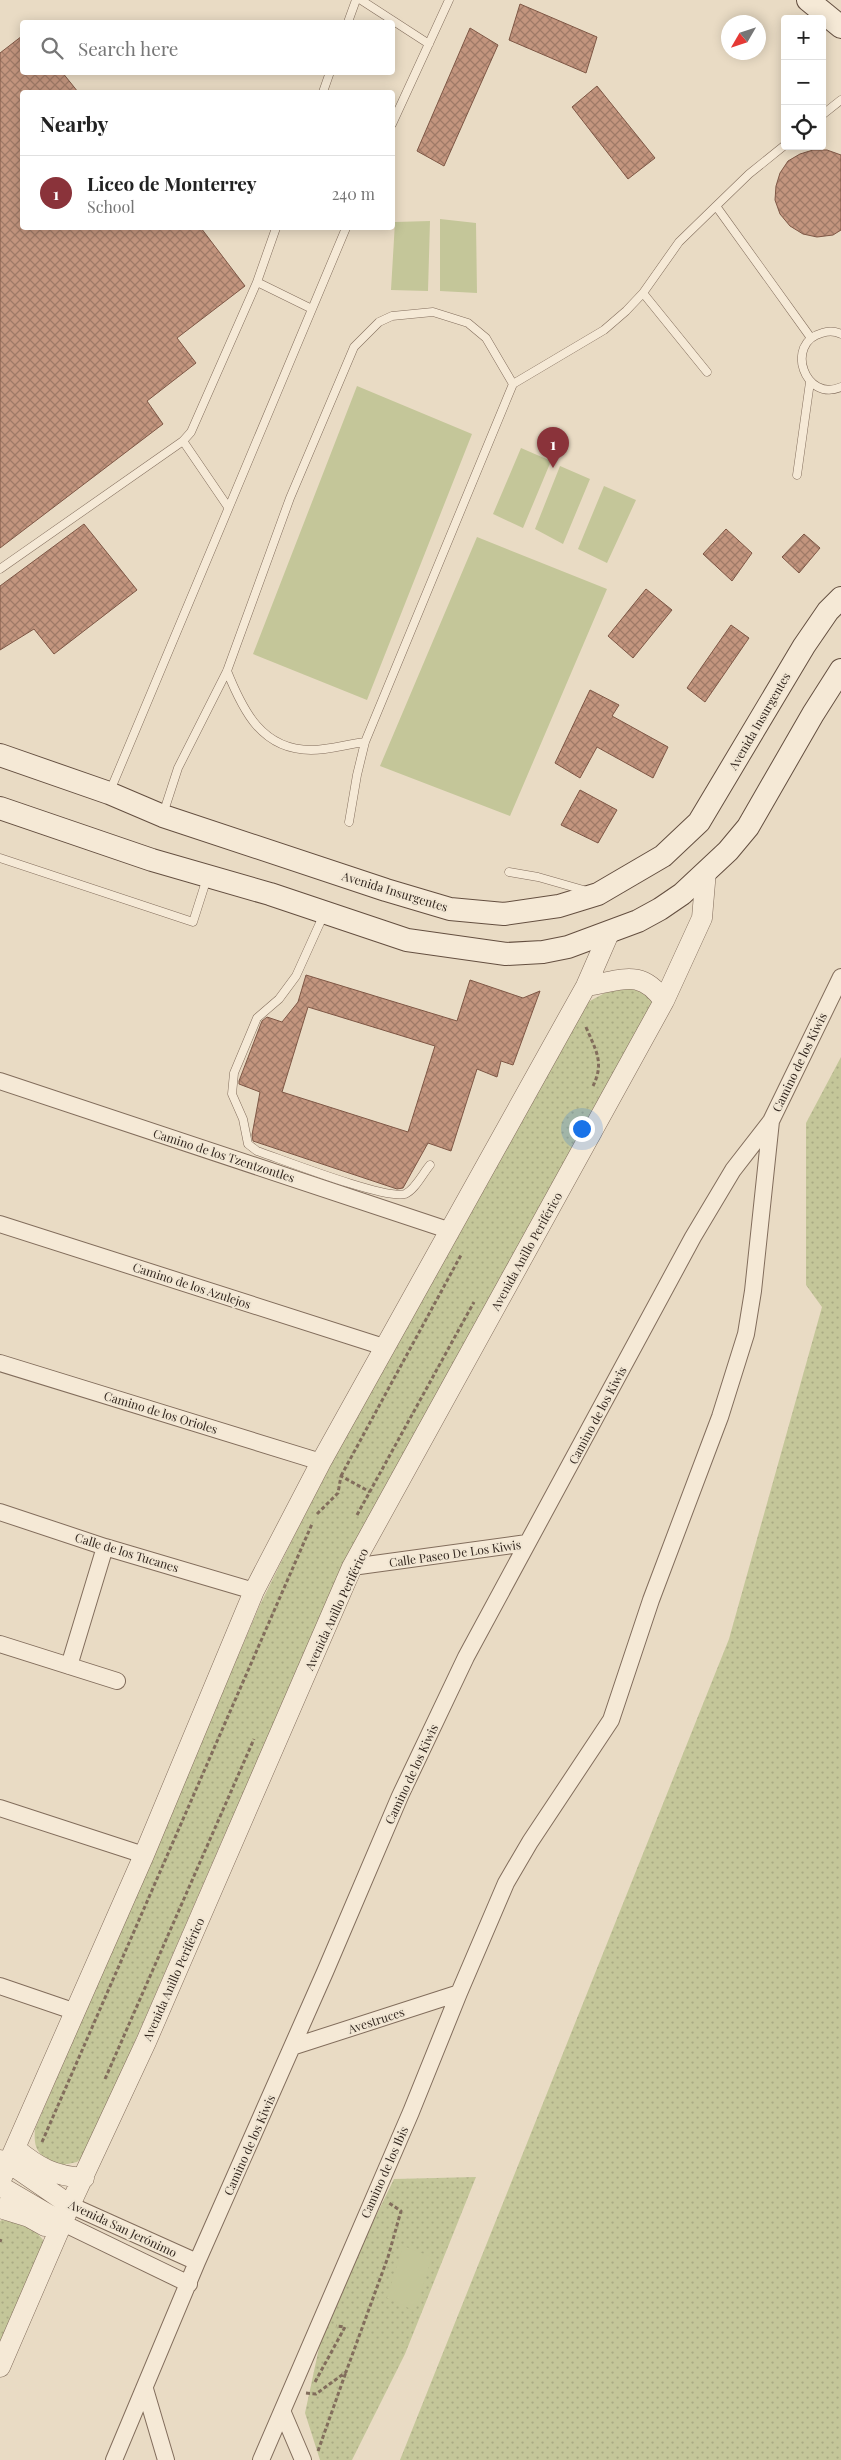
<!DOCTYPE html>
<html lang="en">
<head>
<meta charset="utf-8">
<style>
  :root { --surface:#fff; --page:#f2f2f2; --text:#222; --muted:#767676; --line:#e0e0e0; --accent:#8a333a }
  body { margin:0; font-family:"Playfair Display",serif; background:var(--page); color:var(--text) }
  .controls { position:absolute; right:15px; top:15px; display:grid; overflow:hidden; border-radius:5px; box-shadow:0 2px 12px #0003 }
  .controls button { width:45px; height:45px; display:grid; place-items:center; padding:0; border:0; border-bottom:1px solid var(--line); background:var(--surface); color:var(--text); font:25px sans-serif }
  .compass { position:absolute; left:721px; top:15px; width:45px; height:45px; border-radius:50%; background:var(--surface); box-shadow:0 2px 12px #0003; rotate:231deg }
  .you { position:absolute; left:581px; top:1128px; width:18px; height:18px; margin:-12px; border:4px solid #fff; border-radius:50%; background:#1a73e8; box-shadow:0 0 0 8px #1a73e833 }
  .badge { display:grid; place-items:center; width:32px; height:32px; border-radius:50%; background:var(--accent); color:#fff; font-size:16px; font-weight:700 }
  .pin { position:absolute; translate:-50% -41px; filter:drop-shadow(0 1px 2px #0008) }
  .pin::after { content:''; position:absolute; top:26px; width:18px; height:15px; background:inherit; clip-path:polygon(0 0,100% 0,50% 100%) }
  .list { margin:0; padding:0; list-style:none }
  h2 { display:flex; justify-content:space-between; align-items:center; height:65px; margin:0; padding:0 20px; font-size:21px }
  h2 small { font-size:16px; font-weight:400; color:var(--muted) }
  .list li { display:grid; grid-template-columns:32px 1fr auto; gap:15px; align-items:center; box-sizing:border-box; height:75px; padding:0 20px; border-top:1px solid var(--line) }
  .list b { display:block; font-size:19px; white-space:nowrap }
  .list p { margin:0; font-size:16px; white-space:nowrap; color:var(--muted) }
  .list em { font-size:16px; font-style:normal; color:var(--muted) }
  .icon { flex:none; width:28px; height:28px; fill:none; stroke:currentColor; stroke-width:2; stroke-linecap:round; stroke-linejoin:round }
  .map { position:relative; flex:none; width:841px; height:2460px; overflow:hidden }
  .search { position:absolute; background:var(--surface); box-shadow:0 2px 12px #0003; left:20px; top:20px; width:375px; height:55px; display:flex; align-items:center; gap:12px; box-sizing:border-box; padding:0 18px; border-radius:5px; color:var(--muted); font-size:19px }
  .panel { position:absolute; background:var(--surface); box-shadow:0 2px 12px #0003; left:20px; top:90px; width:375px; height:140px; border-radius:5px }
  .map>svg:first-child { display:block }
</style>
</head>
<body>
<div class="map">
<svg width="841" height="2460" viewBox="0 0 841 2460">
  <defs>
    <pattern id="grass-dots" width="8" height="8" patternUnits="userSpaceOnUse" patternTransform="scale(1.25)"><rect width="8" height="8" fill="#c4c699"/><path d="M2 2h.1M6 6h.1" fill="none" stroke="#a9aa83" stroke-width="1.8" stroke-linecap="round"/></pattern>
    <pattern id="building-cross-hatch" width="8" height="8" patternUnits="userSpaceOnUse" patternTransform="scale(1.25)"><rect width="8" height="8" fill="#c3957e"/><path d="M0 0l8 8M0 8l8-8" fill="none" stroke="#9f7a67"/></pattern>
  </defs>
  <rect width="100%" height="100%" fill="#e9dbc4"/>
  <path fill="url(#grass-dots)" d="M638 985 654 1002 612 1080 224 1836 86 2154 77 2162 58 2166C40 2155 33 2152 35 2129L259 1607C359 1401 477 1201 588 1002L616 987Z
    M841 1057V2460H400L729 1639 822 1307 806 1285V1123Z
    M476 2177 405 2354 352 2460H320L305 2413 325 2320 394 2179Z
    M2 2220C22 2223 37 2228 47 2246L0 2351V2221Z"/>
  <path fill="#c4c699" d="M440 219 476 223 477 293 440 291Z
    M430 221 428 291 391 290 395 222Z
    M357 386 472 434 367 700 253 654Z
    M521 448 551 461 523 528 493 514Z
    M560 466 590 479 563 544 535 529Z
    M604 486 636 500 607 563 578 549Z
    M477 537 607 589 510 816 380 766Z
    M403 2246 432 2257 415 2311 387 2298Z"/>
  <path fill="url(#building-cross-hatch)" stroke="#7e5745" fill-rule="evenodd" d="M520 4 597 37 586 73 509 40Z
    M470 28 498 45 444 166 417 151Z
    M22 36V72H62L78 92H22V228H201L245 286 177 338 196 363 147 401 163 424 0 548V53Z
    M597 86 655 158 628 179 572 107Z
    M813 150H827L841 155V230L833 235 817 237 803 234 790 226 780 214 775 200 776 186 780 173 788 161 800 154Z
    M84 524 137 590 54 654 34 629 0 650V586Z
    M726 529 752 553 732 581 703 554Z
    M804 534 820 548 799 573 782 557Z
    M646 589 672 610 633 658 608 636Z
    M731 625 749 638 705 702 687 688Z
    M590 690 619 705 612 716 668 747 653 778 597 747 580 778 555 763Z
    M580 790 617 810 598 843 561 825Z
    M306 975 457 1021 470 980 523 998 540 991 513 1065 501 1061 497 1077 477 1069 451 1151 428 1143 403 1188 397 1189 253 1141 252 1135 260 1092 239 1084V1081L262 1021 267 1017 282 1022 298 1002ZM308 1007 435 1046 408 1132 282 1092Z"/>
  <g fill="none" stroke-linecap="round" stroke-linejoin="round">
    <defs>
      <path id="service" d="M361 0 429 44
        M348 22 356 0
        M323 92 330 72
        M822 115 841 100
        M392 124 449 0
        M785 145 749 174 716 206 811 338
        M257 282 276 228
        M643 293 707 372
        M841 334C835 331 828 331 822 333 784 343 805 403 841 387
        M183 441 228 507
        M797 475 810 382
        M0 569 183 441 191 432 257 282 312 309
        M227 671C243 711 262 750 311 750 329 750 348 744 365 742
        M110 791 346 228
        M163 814 178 768 227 671 290 498 354 347 379 322 392 316 433 312 468 323 486 338 513 384
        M349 822 357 775 365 742 513 384 604 330 626 311 643 293 679 242 716 206
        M0 858 193 922 207 878
        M509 872 538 877 587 891
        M324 914 296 976 279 999 257 1018 234 1073 232 1094 243 1119 248 1144 257 1151C281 1159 385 1200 405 1194 415 1190 423 1173 430 1165"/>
      <path id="minor" d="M0 1081 448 1230
        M0 1224 384 1347
        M0 1363 321 1462
        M0 1512 105 1547 254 1591
        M352 1567 527 1543
        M0 1644 117 1681
        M69 1666 105 1547
        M0 1808 144 1855
        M0 1986 76 2012
        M292 2047 459 1993
        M70 2205 197 2262
        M63 2223 189 2284
        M145 2389 166 2460
        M283 2413 303 2460
        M114 2460 197 2262 325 1972 400 1796 466 1657 693 1237 733 1170 771 1121 841 977
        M261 2460 411 2112 459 1993 506 1883 530 1842 611 1720 651 1600 720 1417 746 1334 753 1291 771 1121"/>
      <path id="tertiary" d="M586 986C619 982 640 966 664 1001
        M16 2149C39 2168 54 2176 84 2178
        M0 2160 9 2163 70 2205
        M0 2182 144 1855 254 1591 321 1462 586 986 610 931
        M0 2186 63 2223
        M0 2208 29 2217 45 2226
        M0 2367 70 2205 146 2042 352 1567 664 1001 702 918 706 871"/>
      <path id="secondary" d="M808 0 841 27
        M0 755 109 793 163 816 386 890 450 909 504 914 559 906 598 894 663 856 699 822 804 646 828 611 841 598
        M0 808 152 860 270 894 407 940 506 954 543 952 568 947 638 921 660 909 682 894 728 851 748 827 813 714 841 670"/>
    </defs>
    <use href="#service" stroke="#826d5c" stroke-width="9"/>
    <use href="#minor" stroke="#826d5c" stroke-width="18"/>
    <use href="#tertiary" stroke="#826d5c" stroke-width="21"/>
    <use href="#secondary" stroke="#644f40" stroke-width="24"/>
    <path stroke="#826d5c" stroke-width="3" stroke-dasharray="4 2.5" stroke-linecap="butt" d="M586 1027C595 1049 605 1062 593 1086
      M341 1476 461 1255
      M317 1514 338 1493 341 1476 370 1492
      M357 1515 474 1302
      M105 2079 254 1739
      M42 2142 312 1524
      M0 2242 1 2239
      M315 2382 345 2327 336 2326
      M306 2393 316 2394 346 2372 388 2257 401 2211 389 2203
      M318 2451 346 2372"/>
    <use href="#service" stroke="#f5e9d6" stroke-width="8"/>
    <use href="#minor" stroke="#f5e9d6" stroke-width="16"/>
    <use href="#tertiary" stroke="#f5e9d6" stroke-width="20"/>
    <use href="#secondary" stroke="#f5e9d6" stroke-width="22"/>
  </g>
  <g text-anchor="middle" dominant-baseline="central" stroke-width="4" stroke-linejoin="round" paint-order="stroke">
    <g font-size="12" fill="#33271f" stroke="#f1e6d3">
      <text transform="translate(759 721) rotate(-60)">Avenida Insurgentes</text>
      <text transform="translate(395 891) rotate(17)">Avenida Insurgentes</text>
      <text transform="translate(799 1062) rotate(-64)">Camino de los Kiwis</text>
      <text transform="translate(224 1155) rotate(18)">Camino de los Tzentzontles</text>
      <text transform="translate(526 1251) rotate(-61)">Avenida Anillo Periférico</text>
      <text transform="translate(192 1285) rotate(18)">Camino de los Azulejos</text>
      <text transform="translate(161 1412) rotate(17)">Camino de los Orioles</text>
      <text transform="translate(597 1415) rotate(-62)">Camino de los Kiwis</text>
      <text transform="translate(127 1552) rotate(17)">Calle de los Tucanes</text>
      <text transform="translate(455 1553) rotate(-8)">Calle Paseo De Los Kiwis</text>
      <text transform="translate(336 1609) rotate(-65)">Avenida Anillo Periférico</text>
      <text transform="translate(411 1774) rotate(-65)">Camino de los Kiwis</text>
      <text transform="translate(173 1979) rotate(-66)">Avenida Anillo Periférico</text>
      <text transform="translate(376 2020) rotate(-18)">Avestruces</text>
      <text transform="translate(249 2145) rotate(-66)">Camino de los Kiwis</text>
      <text transform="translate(384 2172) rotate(-66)">Camino de los Ibis</text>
      <text transform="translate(123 2228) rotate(25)">Avenida San Jerónimo</text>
    </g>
  </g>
</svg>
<div class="controls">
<button>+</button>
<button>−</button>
<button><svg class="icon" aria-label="locate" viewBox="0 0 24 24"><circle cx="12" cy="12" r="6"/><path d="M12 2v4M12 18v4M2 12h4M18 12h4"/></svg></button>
</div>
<svg class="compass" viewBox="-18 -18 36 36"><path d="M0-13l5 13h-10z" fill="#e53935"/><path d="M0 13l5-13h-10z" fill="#767676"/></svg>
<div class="you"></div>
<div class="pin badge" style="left:553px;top:468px">1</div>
<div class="search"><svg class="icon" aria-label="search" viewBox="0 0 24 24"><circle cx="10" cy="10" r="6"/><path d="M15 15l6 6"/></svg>Search here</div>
<section class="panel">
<h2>Nearby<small></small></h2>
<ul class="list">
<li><span class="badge">1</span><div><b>Liceo de Monterrey</b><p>School</p></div><em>240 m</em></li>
</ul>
</section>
</div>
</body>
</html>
